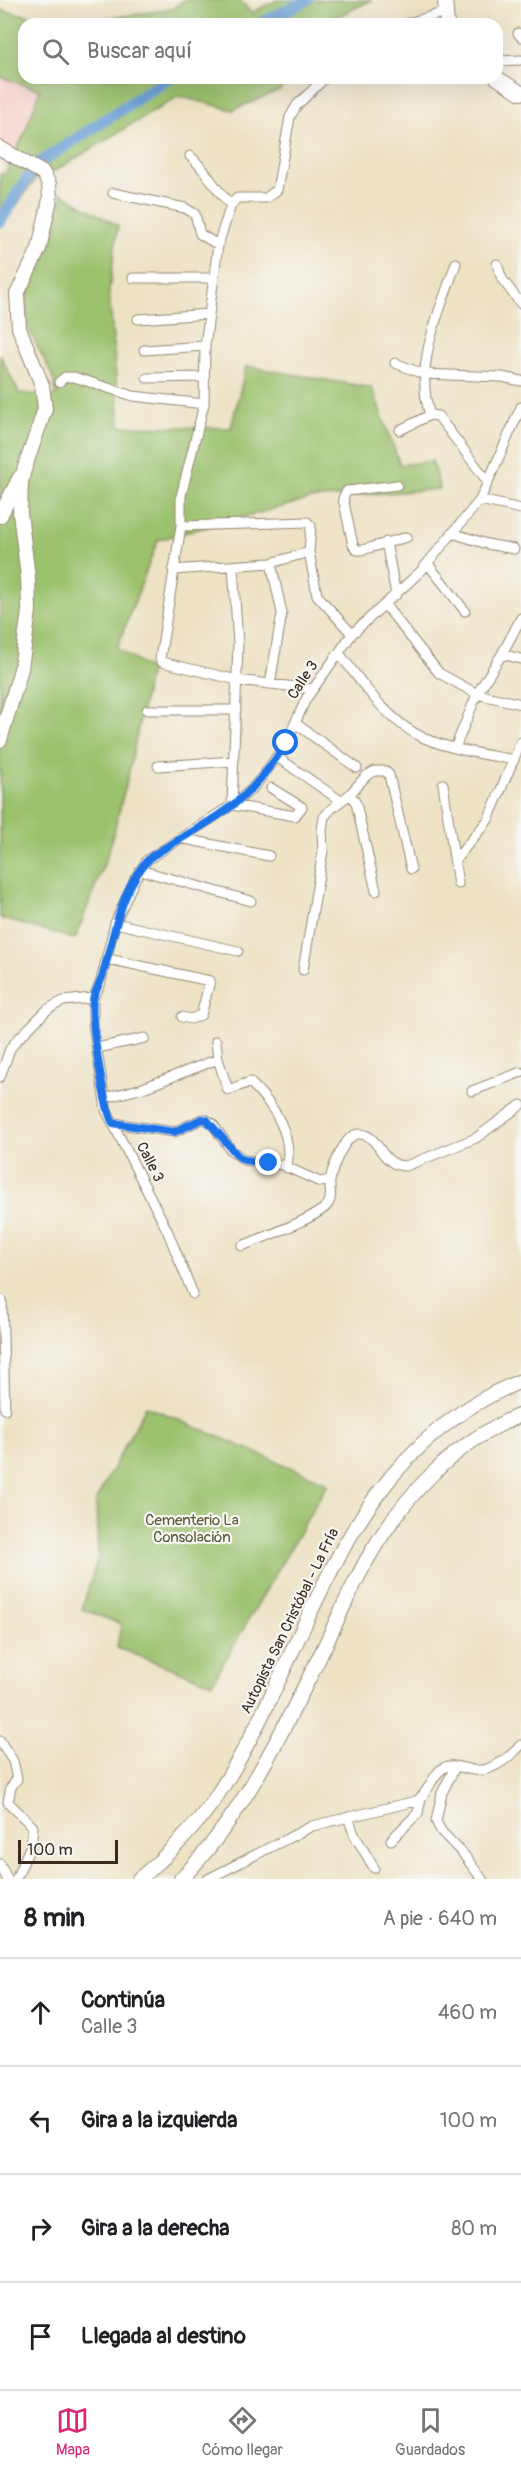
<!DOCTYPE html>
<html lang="es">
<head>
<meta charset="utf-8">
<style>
  :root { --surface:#fff; --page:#f2f2f2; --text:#202124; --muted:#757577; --line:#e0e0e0; --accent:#db2777 }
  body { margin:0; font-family:Pangolin,sans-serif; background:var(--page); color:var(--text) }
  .scale { position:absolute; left:18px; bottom:15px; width:100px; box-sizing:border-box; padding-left:6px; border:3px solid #3b2a1e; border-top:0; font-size:16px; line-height:21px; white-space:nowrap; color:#3b2a1e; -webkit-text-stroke:4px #f6f6f2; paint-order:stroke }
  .stop { position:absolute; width:18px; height:18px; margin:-14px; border:4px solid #1a73e8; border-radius:50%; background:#fff }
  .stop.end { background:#1a73e8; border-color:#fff; box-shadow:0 2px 6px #0008 }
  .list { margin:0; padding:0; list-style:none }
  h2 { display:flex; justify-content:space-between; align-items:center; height:78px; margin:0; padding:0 24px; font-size:26px }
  h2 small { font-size:20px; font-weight:400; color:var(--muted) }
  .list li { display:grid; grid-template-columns:39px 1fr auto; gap:18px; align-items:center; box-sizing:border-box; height:108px; padding:0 24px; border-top:2px solid var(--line) }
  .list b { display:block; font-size:22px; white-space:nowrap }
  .list p { margin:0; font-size:20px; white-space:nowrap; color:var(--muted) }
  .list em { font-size:20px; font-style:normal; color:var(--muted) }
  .icon { flex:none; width:33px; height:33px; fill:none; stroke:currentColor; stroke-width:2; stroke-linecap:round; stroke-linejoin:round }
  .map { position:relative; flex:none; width:521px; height:1879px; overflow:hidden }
  .search { position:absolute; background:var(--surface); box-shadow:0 6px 24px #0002; left:18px; right:18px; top:18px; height:66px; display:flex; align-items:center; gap:15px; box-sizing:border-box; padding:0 21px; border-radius:18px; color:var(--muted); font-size:22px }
  .sheet { height:510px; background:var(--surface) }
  nav { display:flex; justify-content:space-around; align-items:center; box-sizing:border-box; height:84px; border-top:2px solid var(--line); background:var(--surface); font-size:16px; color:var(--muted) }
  nav a { display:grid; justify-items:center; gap:3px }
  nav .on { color:var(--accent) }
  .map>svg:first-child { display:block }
</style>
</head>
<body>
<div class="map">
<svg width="521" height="1879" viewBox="0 0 521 1879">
  <rect width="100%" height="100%" fill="#f6f6f2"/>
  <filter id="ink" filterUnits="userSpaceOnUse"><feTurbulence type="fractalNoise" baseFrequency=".0167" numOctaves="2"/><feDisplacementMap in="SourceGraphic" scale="12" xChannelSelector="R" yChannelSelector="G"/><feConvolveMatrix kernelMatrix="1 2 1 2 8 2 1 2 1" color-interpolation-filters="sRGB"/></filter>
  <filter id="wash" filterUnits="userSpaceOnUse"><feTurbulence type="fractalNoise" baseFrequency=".008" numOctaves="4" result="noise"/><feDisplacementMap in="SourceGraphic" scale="24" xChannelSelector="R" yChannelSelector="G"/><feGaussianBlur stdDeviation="1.35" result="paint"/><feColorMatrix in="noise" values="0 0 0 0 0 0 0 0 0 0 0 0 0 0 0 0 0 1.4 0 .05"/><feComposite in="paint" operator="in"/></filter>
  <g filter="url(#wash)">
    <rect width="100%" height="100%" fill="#eee2c5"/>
    <path fill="#f7d0cb" d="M0 77 40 90 26 130 13 158 0 153Z"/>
    <path fill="#9bc16d" stroke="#6b7646" stroke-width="1.5" d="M184 0H240L251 13 277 0H372L321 24H24V78H286L280 90 233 110 179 96 56 170 37 177 0 228V174H5L26 130 40 90 0 77V10L69 24 172 9Z
      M61 193 118 226 109 291 120 426 231 428 246 366 372 388 400 465 432 461 440 489 311 499 158 540 117 648 150 670 129 772 109 851 75 939 0 918V355L19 393 56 396C55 366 30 345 26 315 22 287 40 271 49 247 56 229 59 212 61 193Z
      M146 1406 328 1483 212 1683 117 1648 121 1624 82 1609 98 1557 96 1500Z"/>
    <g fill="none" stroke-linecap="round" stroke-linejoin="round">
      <path stroke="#689dd4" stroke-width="12" d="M260 24 307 0
        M0 222 35 166 169 78"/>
    </g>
  </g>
  <g filter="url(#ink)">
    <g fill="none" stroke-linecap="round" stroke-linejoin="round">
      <defs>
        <path id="minor" d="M405 24 445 12
          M518 33 521 37
          M497 61 521 60
          M190 156C207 170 215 190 231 205L218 245
          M113 193 185 208 195 214 200 234 218 245 205 346 204 404 181 496V526L160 659 162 662 237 680 313 689
          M231 205 237 198H266L277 190 290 117 297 105 325 78
          M497 264 502 279 521 304
          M133 278H213
          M138 319 209 314
          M144 350 205 346
          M395 363 423 374 502 377 521 381
          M147 378 204 377
          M59 382 65 377H74L133 396 204 404
          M430 415C413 363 440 312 456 263
          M400 430 430 415 438 416 488 482
          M397 485 347 491 343 498 353 545 357 550H362L407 537
          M480 500 521 509
          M181 526 307 522 311 526 309 552
          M452 533 487 544 514 549
          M386 542 396 595
          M428 564 465 611
          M233 566 238 644 232 805 295 816 302 807 271 788
          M173 570 271 563 309 552 317 595 352 634
          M385 605 439 673 477 694 521 704
          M521 618 502 654 521 659
          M339 653C362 683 388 722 424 738 452 750 484 754 514 760
          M270 684 282 613 271 563
          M147 710H236
          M295 723 357 768
          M455 748 477 694 502 654
          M277 757 341 801
          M158 766 234 761
          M443 784 458 884
          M350 794 356 803 376 891
          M180 838 269 856
          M456 859 488 820 521 742
          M140 870 251 901
          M115 923 238 951
          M108 959 210 981 201 1015 191 1019 182 1017
          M303 970 323 851 322 830 324 817 331 809 350 794 366 776 375 771H385L389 775 411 869
          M216 1041 218 1059 228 1090 250 1082C274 1106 293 1133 287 1168
          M97 1048 145 1038
          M0 1077 10 1049 16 1041 48 1009 63 1001 93 998
          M472 1091 521 1072
          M105 1098 143 1088 218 1059
          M113 1123 174 1132 202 1119 207 1120 212 1123 231 1150 244 1160 282 1165 320 1182 330 1180
          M242 1246C259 1239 320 1217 328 1204 333 1197 329 1189 330 1181 332 1169 345 1132 360 1134 381 1135 379 1166 406 1166L476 1138 521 1105
          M193 1294 167 1230 106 1110 93 1023V998L100 985 115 923 135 879 147 860 232 805 251 790 266 772 286 743 306 699 352 634 421 571 480 500 521 407
          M0 1300H2L5 1409
          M0 1741 13 1761 17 1779 11 1787 8 1802 33 1827 31 1845 16 1879
          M455 1767 442 1793 436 1821 441 1831 464 1855 482 1879
          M348 1817 354 1834 374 1868
          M391 1840 418 1813 421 1798
          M0 1864 7 1879
          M208 1879 312 1826 416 1801C430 1793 431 1774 445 1767 452 1763 466 1769 473 1770 491 1773 510 1757 521 1745"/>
        <path id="highway" d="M445 0 447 24
          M497 78 521 93
          M0 148 43 173 49 184 50 199 39 249 17 294 19 328 42 385 45 409 24 470 21 483 20 513 28 577 29 611 21 669 0 740
          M0 516 20 477
          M139 1879C167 1856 193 1830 214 1800 313 1652 335 1456 521 1381
          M181 1879C241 1818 280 1736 318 1660 335 1626 349 1591 368 1558 403 1497 455 1441 521 1415"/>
      </defs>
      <use href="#minor" stroke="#948672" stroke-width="11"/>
      <use href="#highway" stroke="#948672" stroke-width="16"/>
      <use href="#minor" stroke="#fff" stroke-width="9"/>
      <use href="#highway" stroke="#fff" stroke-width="14"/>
    </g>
  </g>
  <g fill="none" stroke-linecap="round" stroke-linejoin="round" filter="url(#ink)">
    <path stroke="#1a73e8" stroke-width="8" d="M269 1163 244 1160 238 1156 207 1120 202 1119 174 1132 113 1123C104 1108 90 1019 93 1000 94 992 101 983 103 974 114 936 121 884 152 856 185 835 225 816 252 788 265 774 276 759 286 743"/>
  </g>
  <g text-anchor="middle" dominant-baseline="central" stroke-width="4.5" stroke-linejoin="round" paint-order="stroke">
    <g font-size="15" fill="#3b2a1e" stroke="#f6f6f2">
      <text transform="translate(303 680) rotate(-57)">Calle 3</text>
      <text transform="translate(150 1162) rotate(63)">Calle 3</text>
      <text transform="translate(290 1621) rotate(-64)">Autopista San Cristóbal - La Fría</text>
    </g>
    <g font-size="15" fill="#585736" stroke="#f6f6f2">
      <text x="192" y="1520">Cementerio La<tspan x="192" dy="17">Consolación</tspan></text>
    </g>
  </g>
</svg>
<div class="scale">100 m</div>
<div class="stop" style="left:286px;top:743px"></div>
<div class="stop end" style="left:269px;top:1163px"></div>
<div class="search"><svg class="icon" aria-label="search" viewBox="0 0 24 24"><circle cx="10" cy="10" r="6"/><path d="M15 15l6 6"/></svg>Buscar aquí</div>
</div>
<section class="sheet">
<h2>8 min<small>A pie · 640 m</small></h2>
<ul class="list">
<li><svg class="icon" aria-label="ahead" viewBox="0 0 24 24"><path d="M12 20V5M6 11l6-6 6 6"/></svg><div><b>Continúa</b><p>Calle 3</p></div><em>460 m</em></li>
<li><svg class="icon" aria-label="left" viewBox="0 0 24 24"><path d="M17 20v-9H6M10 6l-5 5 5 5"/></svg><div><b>Gira a la izquierda</b></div><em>100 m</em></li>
<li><svg class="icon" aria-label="right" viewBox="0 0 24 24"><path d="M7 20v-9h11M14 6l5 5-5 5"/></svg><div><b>Gira a la derecha</b></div><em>80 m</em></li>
<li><svg class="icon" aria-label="arrive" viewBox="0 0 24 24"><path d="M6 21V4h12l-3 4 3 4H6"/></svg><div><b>Llegada al destino</b></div></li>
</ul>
</section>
<nav>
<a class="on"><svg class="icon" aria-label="map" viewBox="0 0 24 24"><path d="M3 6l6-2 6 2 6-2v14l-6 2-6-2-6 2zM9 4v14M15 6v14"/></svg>Mapa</a>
<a><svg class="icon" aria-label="directions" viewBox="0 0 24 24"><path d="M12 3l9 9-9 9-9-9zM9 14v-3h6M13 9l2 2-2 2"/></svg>Cómo llegar</a>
<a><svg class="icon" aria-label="saved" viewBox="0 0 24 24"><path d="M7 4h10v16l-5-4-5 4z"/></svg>Guardados</a>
</nav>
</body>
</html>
